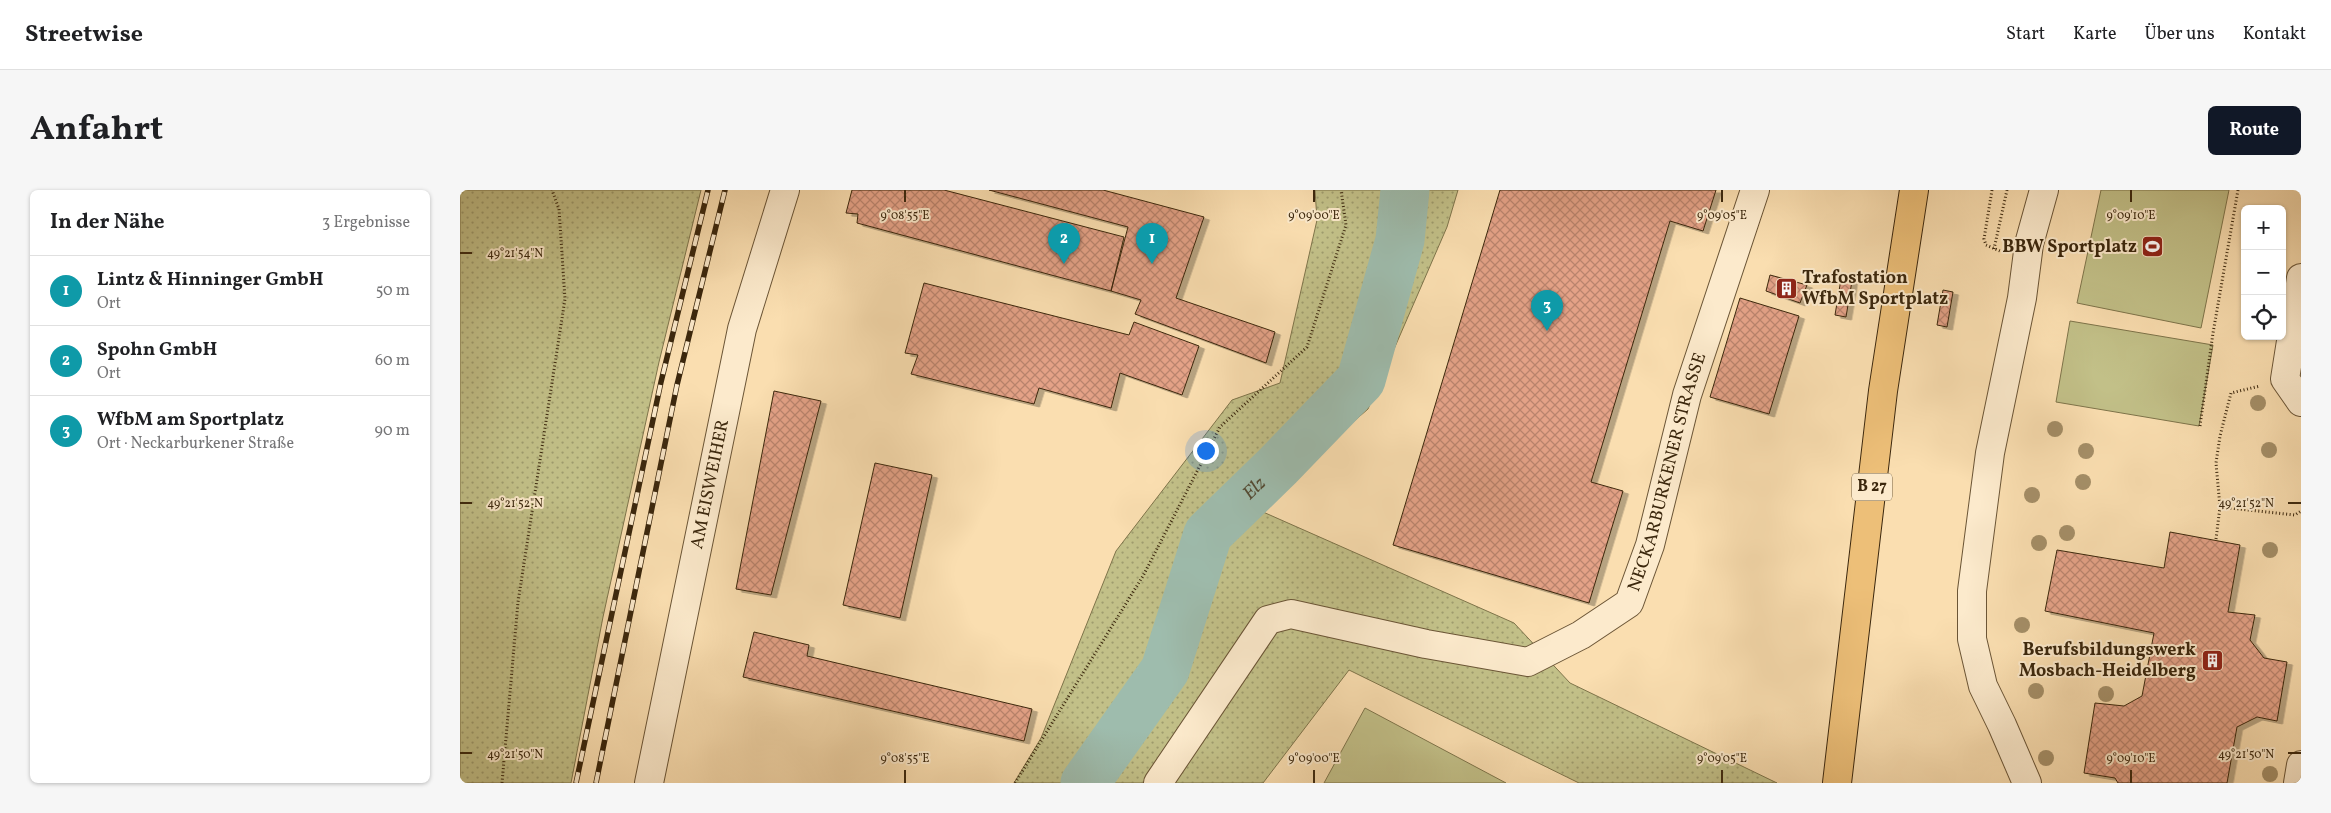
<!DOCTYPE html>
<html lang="de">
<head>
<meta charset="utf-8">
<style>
  :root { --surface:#fff; --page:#f6f6f6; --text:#202124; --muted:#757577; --line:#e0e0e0; --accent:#111827 }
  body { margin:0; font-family:Vollkorn,serif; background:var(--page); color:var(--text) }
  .controls { position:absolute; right:15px; top:15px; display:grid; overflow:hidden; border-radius:8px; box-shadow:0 1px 4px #0004 }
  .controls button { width:45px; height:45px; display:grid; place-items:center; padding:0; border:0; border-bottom:1px solid var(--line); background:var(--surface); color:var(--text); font:25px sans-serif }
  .you { position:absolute; left:745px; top:260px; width:18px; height:18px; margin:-12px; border:4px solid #fff; border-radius:50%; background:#1a73e8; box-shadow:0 0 0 8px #1a73e833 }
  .badge { display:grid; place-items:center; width:32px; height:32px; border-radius:50%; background:var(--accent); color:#fff; font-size:16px; font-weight:700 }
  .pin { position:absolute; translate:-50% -41px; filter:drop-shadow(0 1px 2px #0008) }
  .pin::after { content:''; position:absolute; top:26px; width:18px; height:15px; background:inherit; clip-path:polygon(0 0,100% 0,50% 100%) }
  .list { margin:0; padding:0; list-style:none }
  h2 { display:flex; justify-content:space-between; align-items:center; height:65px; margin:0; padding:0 20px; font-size:21px }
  h2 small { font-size:16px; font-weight:400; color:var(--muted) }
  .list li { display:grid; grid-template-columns:32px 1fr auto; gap:15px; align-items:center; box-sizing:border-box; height:70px; padding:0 20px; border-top:1px solid var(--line) }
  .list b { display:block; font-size:19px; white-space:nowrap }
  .list p { margin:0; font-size:16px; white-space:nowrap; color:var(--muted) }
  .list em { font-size:16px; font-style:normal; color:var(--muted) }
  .icon { flex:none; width:28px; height:28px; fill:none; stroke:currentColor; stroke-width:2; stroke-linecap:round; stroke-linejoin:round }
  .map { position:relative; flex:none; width:1841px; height:593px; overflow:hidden; border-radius:8px }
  header { display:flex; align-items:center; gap:30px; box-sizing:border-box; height:70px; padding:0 25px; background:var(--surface); border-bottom:1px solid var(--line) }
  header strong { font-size:24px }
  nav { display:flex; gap:28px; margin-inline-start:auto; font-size:18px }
  .intro { display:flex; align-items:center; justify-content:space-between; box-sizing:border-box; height:120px; padding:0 30px }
  h1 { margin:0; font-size:35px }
  .button { padding:12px 22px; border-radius:8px; background:var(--accent); color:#fff; font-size:18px; font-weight:700 }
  main { display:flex; gap:30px; padding:0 30px }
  aside { flex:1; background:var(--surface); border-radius:8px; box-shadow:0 1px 4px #0004 }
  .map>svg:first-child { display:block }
</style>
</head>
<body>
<header>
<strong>Streetwise</strong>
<nav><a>Start</a><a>Karte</a><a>Über uns</a><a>Kontakt</a></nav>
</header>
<div class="intro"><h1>Anfahrt</h1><a class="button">Route</a></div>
<main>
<aside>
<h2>In der Nähe<small>3 Ergebnisse</small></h2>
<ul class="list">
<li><span class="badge" style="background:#0f9aa8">1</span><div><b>Lintz &amp; Hinninger GmbH</b><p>Ort</p></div><em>50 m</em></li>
<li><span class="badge" style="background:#0f9aa8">2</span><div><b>Spohn GmbH</b><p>Ort</p></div><em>60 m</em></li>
<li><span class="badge" style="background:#0f9aa8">3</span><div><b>WfbM am Sportplatz</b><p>Ort · Neckarburkener Straße</p></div><em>90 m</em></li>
</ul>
</aside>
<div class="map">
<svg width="1841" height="593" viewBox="0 0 1841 593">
  <defs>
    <pattern id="grass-dots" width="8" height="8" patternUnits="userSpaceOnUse" patternTransform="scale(1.25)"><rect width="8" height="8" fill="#c2c088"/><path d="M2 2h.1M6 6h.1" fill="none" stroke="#9f9c6e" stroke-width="1.8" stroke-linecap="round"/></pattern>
    <pattern id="building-cross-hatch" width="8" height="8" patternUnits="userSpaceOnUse" patternTransform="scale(1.25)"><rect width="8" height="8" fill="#e4a287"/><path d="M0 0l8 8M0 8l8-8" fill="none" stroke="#ba846d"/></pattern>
    <filter id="shadow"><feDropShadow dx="5.5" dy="3" stdDeviation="0" flood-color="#0004"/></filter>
  </defs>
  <rect width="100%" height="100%" fill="#fadeb0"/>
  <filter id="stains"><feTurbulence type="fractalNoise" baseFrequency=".004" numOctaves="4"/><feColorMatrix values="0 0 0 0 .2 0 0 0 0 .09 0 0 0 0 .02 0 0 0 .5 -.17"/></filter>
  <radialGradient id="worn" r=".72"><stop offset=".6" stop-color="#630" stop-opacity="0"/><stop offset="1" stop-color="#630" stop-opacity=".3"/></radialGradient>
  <path fill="url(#grass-dots)" stroke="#7e744a" d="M0 0H241L199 172 143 427 111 593H0Z
    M855 0H998L987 37 908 219 794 318 1054 433 1110 493 1317 593H1119L889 480 803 593H554L581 548 656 361 772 210 820 193 857 30Z"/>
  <path fill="#c2c088" stroke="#7e744a" d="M1641 0H1769L1741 138 1617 113Z
    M1610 131 1753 155 1739 236 1596 212Z
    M905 518 1046 593H864Z"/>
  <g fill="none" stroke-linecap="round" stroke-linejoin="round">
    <path stroke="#9ebcad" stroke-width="49" id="s1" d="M625 593 705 480 748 344 818 276 901 190 940 50 945 0"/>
  </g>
  <path fill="url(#building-cross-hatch)" stroke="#3b270d" filter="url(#shadow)" d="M392 0H484L664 47 651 101 397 33 398 24 386 23Z
    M529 0H643L744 27 716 108 815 142 806 173 675 124 681 110 651 101 668 37Z
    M1040 0H1256L1243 41 1210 31 1131 292 1163 301 1129 413 933 355Z
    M1310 85 1347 95 1340 113 1306 101Z
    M1381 89 1392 91 1386 127 1375 125Z
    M464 93 669 145 674 132 739 156 722 205 660 183 651 218 579 198 574 214 451 184 458 165 445 163Z
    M1483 100 1493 102 1487 137 1477 135Z
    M1280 108 1339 126 1309 224 1250 207Z
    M314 201 361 211 311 405 276 399Z
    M415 273 472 285 440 428 383 415Z
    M1710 342 1780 355 1768 422 1795 425 1790 450 1804 468 1827 472 1817 531 1797 527 1777 537 1767 593H1658L1655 588 1624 583 1635 513 1664 516 1682 506 1694 443 1585 421 1597 360 1704 378Z
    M294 442 349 455 347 466 572 519 564 551 283 487Z"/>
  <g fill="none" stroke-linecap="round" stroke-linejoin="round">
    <defs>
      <g id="minor">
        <path d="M1841 88 1825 189 1841 212"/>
        <path id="s2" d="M189 593 282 139 325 0"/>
        <path id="s3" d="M698 593 808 430 831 424 966 454 1068 472 1121 445 1169 413 1190 355 1227 205 1295 0"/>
        <path d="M1567 593 1542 535 1523 496 1512 449V401L1530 263 1562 108 1569 54 1584 0"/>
        <path d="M1838 593 1841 575"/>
      </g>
      <path id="major" d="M1377 593 1423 201 1454 0"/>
    </defs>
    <use href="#minor" stroke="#6b5536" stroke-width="30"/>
    <use href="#major" stroke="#3b270d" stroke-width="30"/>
    <path stroke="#3b270d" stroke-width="3" stroke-dasharray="1 2.5" stroke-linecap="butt" d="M1532 0 1524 49 1526 55 1540 61
      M1534 59 1547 0
      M1740 236 1753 143 1778 0
      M1760 317 1835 325 1841 321
      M1756 349 1760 317 1756 273 1760 246 1771 203 1800 196
      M42 593 58 412 105 109 99 19 92 0
      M555 593 683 386 760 237 847 157 886 35 881 0"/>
    <use href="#minor" stroke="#fceacc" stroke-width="28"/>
    <use href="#major" stroke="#edbf78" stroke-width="28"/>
    <defs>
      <path id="rail" d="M116 593 201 192 248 0
        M136 593 217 195 265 0"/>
    </defs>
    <use href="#rail" stroke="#3b270d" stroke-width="5.5"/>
    <use href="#rail" stroke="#fceacc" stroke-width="4" stroke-dasharray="11" stroke-linecap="butt"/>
  </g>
  <g fill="#a48e67">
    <circle cx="1798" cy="213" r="8"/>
    <circle cx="1595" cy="239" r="8"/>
    <circle cx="1809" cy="260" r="8"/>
    <circle cx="1626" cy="261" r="8"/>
    <circle cx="1623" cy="292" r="8"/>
    <circle cx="1572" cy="305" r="8"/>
    <circle cx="1607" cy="343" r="8"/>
    <circle cx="1579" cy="353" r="8"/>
    <circle cx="1810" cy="360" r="8"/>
    <circle cx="1562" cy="435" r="8"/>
    <circle cx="1576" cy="501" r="8"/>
    <circle cx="1646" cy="504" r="8"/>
    <circle cx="1586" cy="568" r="8"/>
    <circle cx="1810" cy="584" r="8"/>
  </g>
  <path fill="none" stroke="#3b270d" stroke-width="2" d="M445 0V12M854 0V12M1262 0V12M1671 0V12M0 63H12M0 313H12M1828 313H1841M0 563H12M1828 563H1841M445 580V593M854 580V593M1262 580V593M1671 580V593"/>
  <defs>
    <symbol id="stadium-square" viewBox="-11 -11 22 22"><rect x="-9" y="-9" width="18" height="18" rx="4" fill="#8f2418" stroke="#fceacc"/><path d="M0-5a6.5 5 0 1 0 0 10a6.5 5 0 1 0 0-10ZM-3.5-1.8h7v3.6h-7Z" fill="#fff"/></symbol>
    <symbol id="building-square" viewBox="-11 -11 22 22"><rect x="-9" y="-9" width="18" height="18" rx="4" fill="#8f2418" stroke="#fceacc"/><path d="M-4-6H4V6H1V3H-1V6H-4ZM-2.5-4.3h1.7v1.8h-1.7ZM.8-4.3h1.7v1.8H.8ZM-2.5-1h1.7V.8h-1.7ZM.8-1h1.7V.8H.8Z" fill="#fff"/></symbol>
  </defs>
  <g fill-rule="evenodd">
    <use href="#stadium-square" x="1680" y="44" width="25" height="25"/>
    <use href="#building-square" x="1314" y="86" width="25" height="25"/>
    <use href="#building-square" x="1740" y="458" width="25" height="25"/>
  </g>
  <g text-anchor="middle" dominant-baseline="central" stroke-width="4" stroke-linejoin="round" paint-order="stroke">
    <rect fill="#fceacc" stroke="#756246" stroke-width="1" x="1392" y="283.5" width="40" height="27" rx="4"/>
    <g font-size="16" font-weight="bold" fill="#3b270d">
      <text x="1412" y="297">B 27</text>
    </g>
    <g font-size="18" font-weight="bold" fill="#3b270d" stroke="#fceacc" text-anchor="end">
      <text x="1677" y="57">BBW Sportplatz</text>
      <text x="1342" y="88" text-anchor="start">Trafostation<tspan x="1342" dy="21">WfbM Sportplatz</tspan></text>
      <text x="1736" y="460">Berufsbildungswerk<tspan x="1736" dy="21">Mosbach-Heidelberg</tspan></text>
    </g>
    <g font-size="18" fill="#3b270d" stroke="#fceacc">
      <text stroke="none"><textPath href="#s3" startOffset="716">NECKARBURKENER STRASSE</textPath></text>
      <text stroke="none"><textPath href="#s2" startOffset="305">AM EISWEIHER</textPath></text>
    </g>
    <g font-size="19" font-style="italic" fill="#544c35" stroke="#fceacc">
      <text stroke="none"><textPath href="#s1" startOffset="346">Elz</textPath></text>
    </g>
  </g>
  <g font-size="12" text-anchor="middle" fill="#3b270d" stroke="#fceacc" stroke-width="4" stroke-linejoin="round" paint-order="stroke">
    <text x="445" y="29">9°08'55"E</text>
    <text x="854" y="29">9°09'00"E</text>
    <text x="1262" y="29">9°09'05"E</text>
    <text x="1671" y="29">9°09'10"E</text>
    <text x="55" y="67">49°21'54"N</text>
    <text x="55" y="317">49°21'52"N</text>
    <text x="1786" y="317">49°21'52"N</text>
    <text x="55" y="568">49°21'50"N</text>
    <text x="1786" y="568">49°21'50"N</text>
    <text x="445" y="572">9°08'55"E</text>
    <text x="854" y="572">9°09'00"E</text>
    <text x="1262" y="572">9°09'05"E</text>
    <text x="1671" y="572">9°09'10"E</text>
  </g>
  <rect width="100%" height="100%" filter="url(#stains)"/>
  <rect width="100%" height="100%" fill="url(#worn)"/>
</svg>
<div class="controls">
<button>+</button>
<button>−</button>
<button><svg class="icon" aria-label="locate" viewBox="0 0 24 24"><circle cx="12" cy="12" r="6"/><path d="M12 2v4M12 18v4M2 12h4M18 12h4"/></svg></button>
</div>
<div class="you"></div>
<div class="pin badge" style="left:692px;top:74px;background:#0f9aa8">1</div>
<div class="pin badge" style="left:604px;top:74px;background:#0f9aa8">2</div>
<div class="pin badge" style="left:1087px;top:141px;background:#0f9aa8">3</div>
</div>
</main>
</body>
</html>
